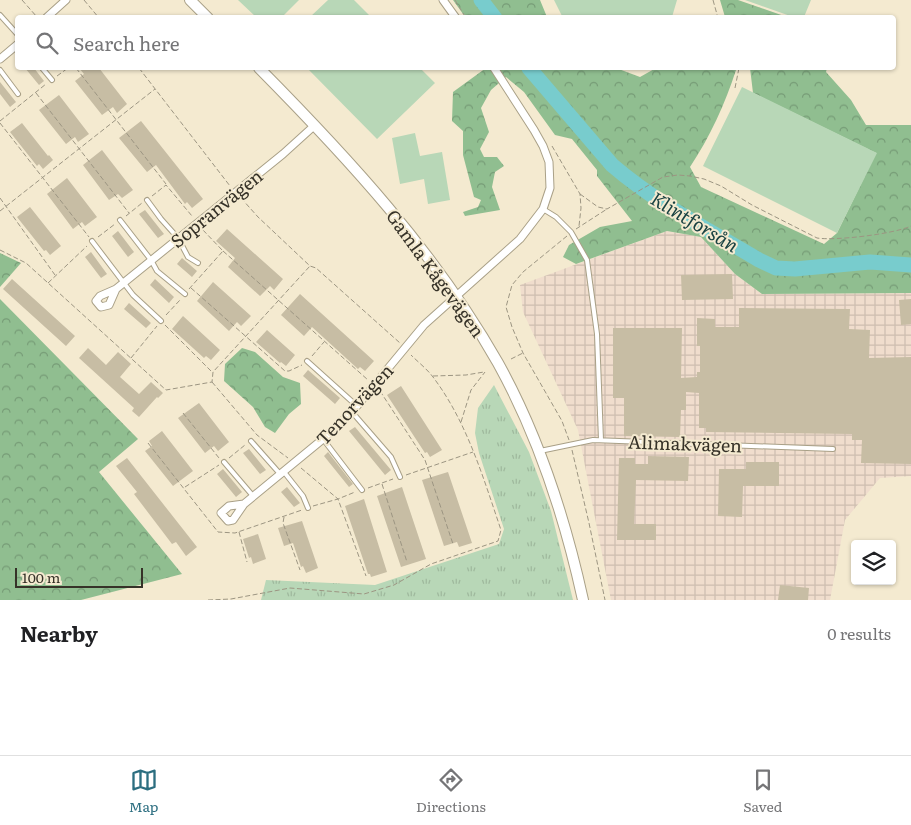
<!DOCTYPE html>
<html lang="en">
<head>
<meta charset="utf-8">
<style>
  :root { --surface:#fff; --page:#f6f6f6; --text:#202124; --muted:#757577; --line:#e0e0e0; --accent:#2c6e80 }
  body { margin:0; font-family:Literata,serif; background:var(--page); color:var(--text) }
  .controls { position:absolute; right:15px; bottom:15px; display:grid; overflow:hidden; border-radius:5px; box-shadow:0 1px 4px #0004 }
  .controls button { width:45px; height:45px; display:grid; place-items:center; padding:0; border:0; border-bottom:1px solid var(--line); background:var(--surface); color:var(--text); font:25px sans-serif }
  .scale { position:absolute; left:15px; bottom:12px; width:128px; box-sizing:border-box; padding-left:5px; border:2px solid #363228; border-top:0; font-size:14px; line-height:18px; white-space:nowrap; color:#363228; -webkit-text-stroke:4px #f4ead0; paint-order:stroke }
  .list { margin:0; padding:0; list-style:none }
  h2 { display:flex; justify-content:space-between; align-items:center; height:65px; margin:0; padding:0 20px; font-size:21px }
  h2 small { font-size:16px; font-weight:400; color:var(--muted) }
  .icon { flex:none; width:28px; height:28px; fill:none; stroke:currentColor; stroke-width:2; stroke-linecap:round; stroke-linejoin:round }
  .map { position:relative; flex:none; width:911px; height:600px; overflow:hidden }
  .search { position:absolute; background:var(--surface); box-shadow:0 1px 4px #0004; left:15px; right:15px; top:15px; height:55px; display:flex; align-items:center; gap:12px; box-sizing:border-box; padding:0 18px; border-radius:5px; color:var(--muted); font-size:19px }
  .sheet { height:155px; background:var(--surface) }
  nav { display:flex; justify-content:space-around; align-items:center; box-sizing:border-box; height:70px; border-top:1px solid var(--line); background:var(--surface); font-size:14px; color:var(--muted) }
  nav a { display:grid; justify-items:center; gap:2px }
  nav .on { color:var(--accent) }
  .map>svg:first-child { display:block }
</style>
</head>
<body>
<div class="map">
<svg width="911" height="600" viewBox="0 0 911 600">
  <defs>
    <pattern id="industrial-grid" width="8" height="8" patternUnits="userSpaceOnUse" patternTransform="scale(1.25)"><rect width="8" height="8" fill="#f0ddcd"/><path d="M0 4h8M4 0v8" fill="none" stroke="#cebeb0"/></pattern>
    <pattern id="grass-tufts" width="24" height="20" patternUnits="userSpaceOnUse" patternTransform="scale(1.25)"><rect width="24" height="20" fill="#b8d7b7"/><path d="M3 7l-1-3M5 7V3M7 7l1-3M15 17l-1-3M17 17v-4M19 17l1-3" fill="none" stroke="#9fb99d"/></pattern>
    <pattern id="forest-crowns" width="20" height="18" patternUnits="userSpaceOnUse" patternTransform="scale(1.25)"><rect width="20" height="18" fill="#90be90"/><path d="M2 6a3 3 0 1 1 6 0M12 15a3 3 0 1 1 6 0" fill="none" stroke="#769b76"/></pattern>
  </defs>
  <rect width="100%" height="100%" fill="#f4ead0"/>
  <path fill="url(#industrial-grid)" d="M667 231 701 237 735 274 762 294 911 293V476L880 478 845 520 830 600H611L578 430 523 312 520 285Z"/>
  <path fill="url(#grass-tufts)" d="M494 385 529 452 551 511 573 600H261L266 580 375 585 499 544 504 529 479 453 475 433 478 408Z"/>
  <path fill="url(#forest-crowns)" d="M453 0H540L547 17H469L463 14Z
    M720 0H738L787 17H725Z
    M486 68H616L640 77 656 68H735L736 70C725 104 710 137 690 167L701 187 824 244 837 233 876 153 753 93 750 68H827L826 72 851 100 866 125H911V293L762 294 735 274 701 237 667 231 576 264 563 257 569 245 600 227 632 221 597 176V170L572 139 555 135 524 92 506 77 491 90 481 108 489 132 480 149 484 157H497L504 166 495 172 492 187 500 210 465 216 463 212 478 207 481 200 474 197 463 155V131L452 121 453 92Z
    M0 253 21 263 0 287Z
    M0 299 138 439 99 472 182 574 81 600H0Z
    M242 348 255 352 283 377 300 383 301 404 289 414 275 433 265 427 253 407 224 381 225 364Z"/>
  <path fill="#b8d7b7" d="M238 0H299L281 18 256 17Z
    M328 0H354L371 17H310Z
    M554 0H677L672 17 563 18Z
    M745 0H811L804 17 796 18Z
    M307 68H420L435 83 377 139Z
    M742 87 877 153 837 233 703 166Z
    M415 133 420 156 442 152 450 200 428 204 424 179 400 184 392 138Z"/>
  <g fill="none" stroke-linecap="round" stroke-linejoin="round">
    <path stroke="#78cccd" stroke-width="15" d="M481 0 495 18
      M529 68 612 165C656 203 709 230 759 260L776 268 795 269 870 262 911 265"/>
  </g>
  <path fill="#c7bda4" d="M25 68H34L44 81 39 85Z
    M79 68H99L127 104 117 113 113 107 102 115 75 81 84 74Z
    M0 82 16 102 10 107 0 94Z
    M59 95 89 134 78 142 75 137 66 144 39 110Z
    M141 121 203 199 192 208 187 202 185 204 156 165 147 172 119 138Z
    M22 123 48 156 49 155 53 160 43 169 39 164 37 166 10 132Z
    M102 150 133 190 122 198 118 194 109 200 83 165Z
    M67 178 97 217 85 226 82 222 73 229 47 194Z
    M30 207 61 246 50 255 46 250 44 251 17 217Z
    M145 210 164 234 158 238 139 214Z
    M227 229 283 279 274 290 270 286 260 296 228 267 235 258 216 241Z
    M118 231 134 252 128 257 112 236Z
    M91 252 107 274 101 278 85 257Z
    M182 258 197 271 192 277 177 264Z
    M732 274 733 299 682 300 681 275Z
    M12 279 75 336 66 346 3 289Z
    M155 279 174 297 169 303 150 285Z
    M213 282 251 316 241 326 237 322 229 331 197 301Z
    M300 294 374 361 365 371 360 367 358 369 312 327 304 336 281 315Z
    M911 299V324L901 325 899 300Z
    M129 303 151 323 146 328 124 309Z
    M739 308 850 309 849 329 870 330 869 358 911 357V464L861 463 862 440H852V434L706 432V428H699V393L686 392V410H681L680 437 624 436V398H613V328H682L681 378 697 377V372H700V346H697V318L715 319V327H739Z
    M183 316 220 350 211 360 206 356 204 358 172 329Z
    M267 330 295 355 286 366 281 362 280 363 256 342Z
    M88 348 106 365 118 352 131 364 120 377 139 394 151 382 163 393 158 398 157 397 139 417 132 411 134 408 79 358Z
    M308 370 340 398 335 404 303 376Z
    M401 386 442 450 430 457 427 452 425 453 387 395Z
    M199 403 229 442 218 451 214 446 205 453 178 418Z
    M355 427 391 470 385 475 349 431Z
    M162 431 193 471 173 486 145 451 152 446 149 441Z
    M249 449 266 470 260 474 243 453Z
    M328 452 353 484 349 487 324 456Z
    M648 456 689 457 688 481 636 480 634 524H656V540H617L619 458H635V464H648Z
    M127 458 197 547 186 556 176 542 172 544 134 494 137 492 116 466Z
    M746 462H779V486H743L742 517 718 516 719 469H746Z
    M223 469 242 492 236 497 217 474Z
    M448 472 472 543 459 547 457 542 444 546 422 480Z
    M287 487 300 503 294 507 281 492Z
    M402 487 426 559 401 567 377 496Z
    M364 499 387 572 371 577 370 574H368L345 506Z
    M302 521 318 568 306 573 303 566 301 567 293 543 284 546 278 528Z
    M258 534 266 559 253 564 251 557 249 558 243 539Z
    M780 585 809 588 808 600H778Z"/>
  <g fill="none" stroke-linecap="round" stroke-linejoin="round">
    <defs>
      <path id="lane" d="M0 15 18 35
        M42 68 52 80
        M0 70 18 94
        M147 200 161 219 178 238 188 257 198 263
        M543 209 556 217 571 232 587 260 597 334 601 440
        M120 220 151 260 157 271 185 294
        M92 241 133 295 161 321
        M307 361 357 406
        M352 412 391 457 400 477
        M323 439 362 490
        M251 441 281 475
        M540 451 593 440 833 449
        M224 462 253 496
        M284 472 303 496 308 508"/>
      <path id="street" d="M443 0 456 18
        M46 18 66 0
        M0 59 18 44
        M116 289 109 305 101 307 96 301 100 296 116 289 283 154 315 125
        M244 504 233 520 228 521 221 513 229 506 244 504 323 439 352 412 424 325 520 239 543 209 550 188 549 162 543 146 534 130 494 68"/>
      <path id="secondary" d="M190 0 208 18
        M259 68C348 158 435 252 498 363 539 437 565 518 583 600"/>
    </defs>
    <use href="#lane" stroke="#a9a087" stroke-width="6"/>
    <use href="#street" stroke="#a9a087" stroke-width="9"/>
    <use href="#secondary" stroke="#a9a087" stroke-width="12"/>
    <path stroke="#9c9582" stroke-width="1" stroke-dasharray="5 2.5" stroke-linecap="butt" d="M22 0 37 17
      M84 0 99 18
      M455 0 466 18
      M713 0 718 18
      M76 68 166 184
      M139 68 230 186
      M57 76 68 68
      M735 88 739 68
      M36 93 129 213
      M0 121 46 84
      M0 123 89 237
      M552 146 580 194 581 208 579 226
      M580 194 598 207 607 209 663 177 678 175 690 176 704 179 721 186 752 205 817 238C835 241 894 234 911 226
      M152 196 166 185 192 216
      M0 198 55 275
      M241 198 258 217 310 266 316 268 400 343
      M0 211 155 89
      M126 216 142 203
      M576 229 607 209
      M567 236 523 272 512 285 506 307 512 327 523 353 562 421 569 440
      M98 237 115 224
      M0 250 26 263 166 390 212 382 213 372 310 266
      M223 251 368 380
      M48 283 87 246
      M191 288 285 371H289L302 365
      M189 289 223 251 202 229
      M166 315 180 300
      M165 325 212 372
      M312 356 324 342
      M131 358 157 326
      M511 359 523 353
      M433 376 466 375 484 372
      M212 382 257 435 288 458
      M380 391 425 460 453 544
      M183 413 219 458
      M461 422 471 390 485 372
      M148 443 218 532 235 533 302 510
      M572 450 589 523 605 600
      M229 458 245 445
      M301 468 338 499 355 492
      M406 475 473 452
      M382 484 407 562
      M185 487 219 465
      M368 488 393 479
      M313 506 338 499 366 576
      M284 517 283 523 300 570
      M239 532 247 562
      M208 600 231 599 290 588 364 594 394 585 431 564 498 541 501 530C483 477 467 422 433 377 427 369 418 362 411 355"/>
    <use href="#lane" stroke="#fff" stroke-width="4"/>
    <use href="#street" stroke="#fff" stroke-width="7"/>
    <use href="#secondary" stroke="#fff" stroke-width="10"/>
  </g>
  <g text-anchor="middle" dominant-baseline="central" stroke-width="4" stroke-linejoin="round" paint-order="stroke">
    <g font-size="18" fill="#363228" stroke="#f4ead0">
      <text transform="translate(216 208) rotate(-39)">Sopranvägen</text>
      <text transform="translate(436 273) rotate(54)">Gamla Kågevägen</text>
      <text transform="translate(354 404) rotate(-47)">Tenorvägen</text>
      <text transform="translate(685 443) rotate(2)">Alimakvägen</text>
    </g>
    <g font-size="19" font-style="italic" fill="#194242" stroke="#f4ead0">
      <text transform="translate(695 221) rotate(31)">Klintforsån</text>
    </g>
  </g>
</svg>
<div class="controls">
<button><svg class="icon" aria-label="layers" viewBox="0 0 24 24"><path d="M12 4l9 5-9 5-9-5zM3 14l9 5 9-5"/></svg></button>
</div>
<div class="scale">100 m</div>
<div class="search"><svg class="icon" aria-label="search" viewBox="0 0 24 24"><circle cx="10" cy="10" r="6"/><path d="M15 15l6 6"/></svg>Search here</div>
</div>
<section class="sheet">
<h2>Nearby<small>0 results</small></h2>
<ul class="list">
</ul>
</section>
<nav>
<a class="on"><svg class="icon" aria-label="map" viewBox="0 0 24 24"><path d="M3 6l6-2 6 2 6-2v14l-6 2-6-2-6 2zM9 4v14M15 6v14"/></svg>Map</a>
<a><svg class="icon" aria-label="directions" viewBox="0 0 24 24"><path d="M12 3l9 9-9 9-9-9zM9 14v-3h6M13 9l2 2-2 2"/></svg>Directions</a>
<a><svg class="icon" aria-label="saved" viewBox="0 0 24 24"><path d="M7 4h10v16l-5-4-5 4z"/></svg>Saved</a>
</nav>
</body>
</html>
